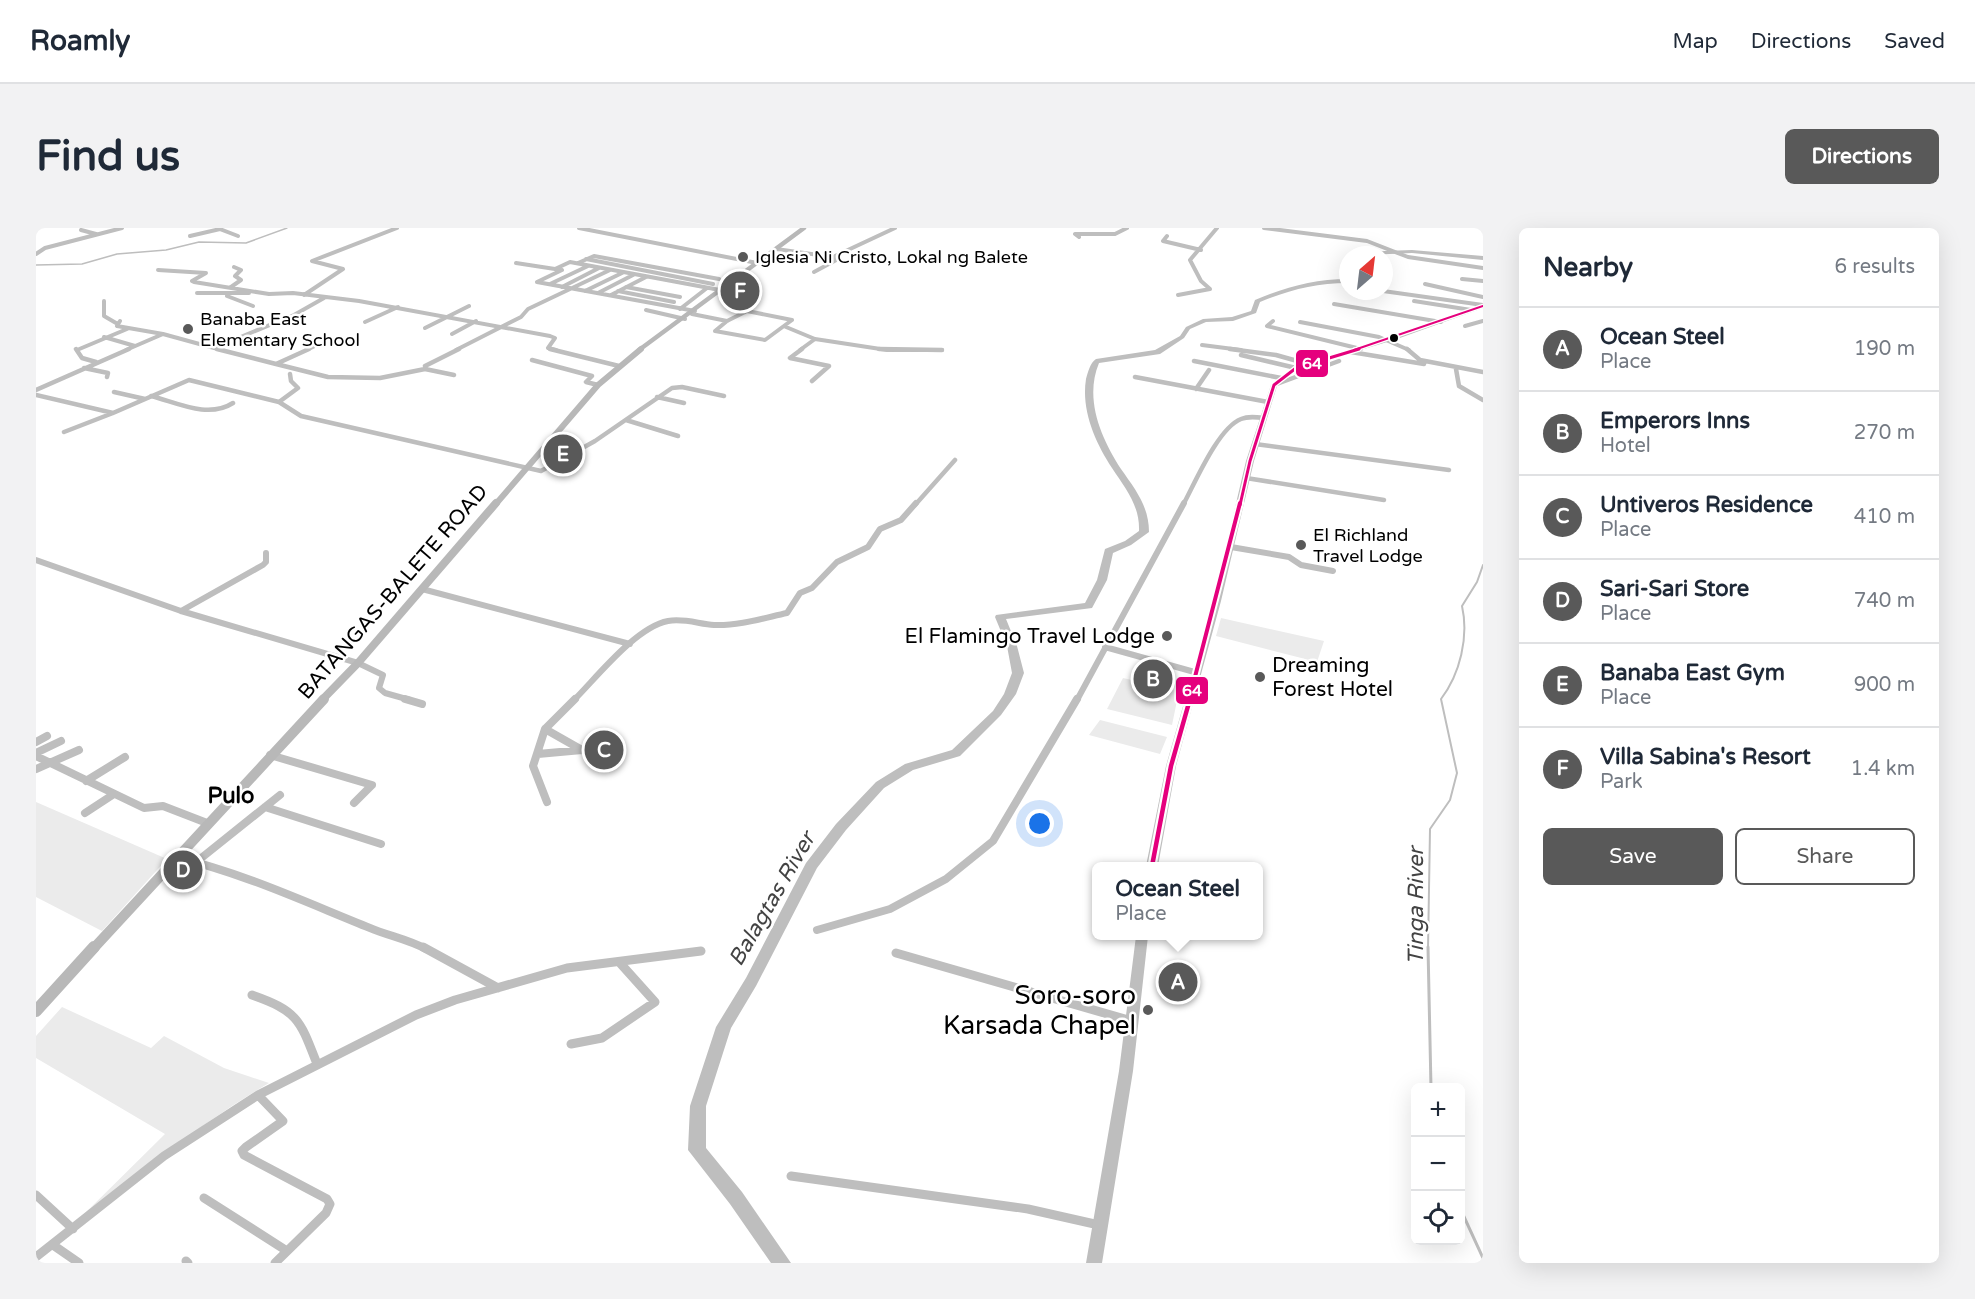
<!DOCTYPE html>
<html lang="en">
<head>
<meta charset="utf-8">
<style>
  :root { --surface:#fff; --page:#f2f2f3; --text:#1f2937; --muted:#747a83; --line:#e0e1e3; --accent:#595959 }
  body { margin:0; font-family:"Varela Round",sans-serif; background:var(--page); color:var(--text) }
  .controls { position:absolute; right:18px; bottom:18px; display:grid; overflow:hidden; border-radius:9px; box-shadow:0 6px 24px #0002 }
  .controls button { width:54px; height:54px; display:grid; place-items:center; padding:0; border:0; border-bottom:2px solid var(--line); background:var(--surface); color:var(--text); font:30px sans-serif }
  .compass { position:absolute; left:1303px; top:18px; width:54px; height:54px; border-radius:50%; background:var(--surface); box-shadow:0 6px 24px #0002; rotate:28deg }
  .you { position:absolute; left:1004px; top:596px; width:21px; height:21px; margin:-15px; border:4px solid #fff; border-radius:50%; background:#1a73e8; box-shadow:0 0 0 9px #1a73e833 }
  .badge { display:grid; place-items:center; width:39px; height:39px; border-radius:50%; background:var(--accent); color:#fff; font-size:20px; font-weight:700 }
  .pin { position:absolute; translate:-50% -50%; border:3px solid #fff; box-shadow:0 2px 6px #0006 }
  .popup { position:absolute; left:1056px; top:634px; width:171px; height:78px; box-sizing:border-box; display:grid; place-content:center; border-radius:9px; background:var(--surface); filter:drop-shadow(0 2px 4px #0005); font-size:20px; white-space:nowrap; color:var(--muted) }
  .popup b { font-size:22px; color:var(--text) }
  .popup::after { content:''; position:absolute; left:50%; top:100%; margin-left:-12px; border:12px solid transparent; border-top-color:var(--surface) }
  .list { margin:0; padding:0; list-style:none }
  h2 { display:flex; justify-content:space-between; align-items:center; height:78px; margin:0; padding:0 24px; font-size:26px }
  h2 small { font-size:20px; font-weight:400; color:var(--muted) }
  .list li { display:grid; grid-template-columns:39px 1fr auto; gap:18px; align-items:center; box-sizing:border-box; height:84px; padding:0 24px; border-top:2px solid var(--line) }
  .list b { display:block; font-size:22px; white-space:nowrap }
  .list p { margin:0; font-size:20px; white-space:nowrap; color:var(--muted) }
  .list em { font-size:20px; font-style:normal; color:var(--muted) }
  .actions { display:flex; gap:12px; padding:18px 24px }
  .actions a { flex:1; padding:14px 0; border:2px solid var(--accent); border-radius:9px; text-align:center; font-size:21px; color:var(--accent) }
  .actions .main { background:var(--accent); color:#fff }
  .icon { flex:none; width:33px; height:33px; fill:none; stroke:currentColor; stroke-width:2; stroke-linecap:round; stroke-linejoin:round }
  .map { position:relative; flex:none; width:1447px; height:1035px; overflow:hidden; border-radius:9px }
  header { display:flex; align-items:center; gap:36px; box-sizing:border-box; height:84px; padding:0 30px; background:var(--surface); border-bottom:2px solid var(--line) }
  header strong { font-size:28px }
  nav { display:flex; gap:33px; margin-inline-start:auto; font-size:21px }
  .intro { display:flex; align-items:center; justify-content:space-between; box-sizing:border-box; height:144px; padding:0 36px }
  h1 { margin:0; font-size:42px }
  .button { padding:15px 27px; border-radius:9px; background:var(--accent); color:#fff; font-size:21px; font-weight:700 }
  main { display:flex; gap:36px; padding:0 36px }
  aside { flex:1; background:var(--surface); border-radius:9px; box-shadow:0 6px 24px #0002 }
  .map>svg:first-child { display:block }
</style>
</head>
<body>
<header>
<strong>Roamly</strong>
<nav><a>Map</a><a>Directions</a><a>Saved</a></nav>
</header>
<div class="intro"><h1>Find us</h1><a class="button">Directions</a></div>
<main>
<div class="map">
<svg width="1447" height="1035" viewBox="0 0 1447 1035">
  <rect width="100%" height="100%" fill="#fff"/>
  <path fill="#ebebeb" d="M1185 390 1288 413 1281 434 1180 408Z
    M1087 450 1143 463 1136 497 1071 481Z
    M1064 492 1131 509 1124 526 1053 507Z
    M0 574 131 631 66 703 0 669Z
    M26 779 115 820 128 808 188 840 233 855C164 896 102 945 39 995L129 906 0 830V808Z"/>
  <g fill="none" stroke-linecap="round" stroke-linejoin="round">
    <path stroke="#bebebe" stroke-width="1.5" d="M0 37 46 36 81 26 130 22 163 14 210 15 251 0"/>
    <path stroke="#bebebe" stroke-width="2" d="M1392 721 1394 601 1414 572 1421 545 1405 471C1424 446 1433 409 1426 378L1441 354 1447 337"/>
    <path stroke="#bebebe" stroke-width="3" d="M1392 719 1395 860
      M1424 980 1447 1030"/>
    <path fill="#bebebe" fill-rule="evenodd" d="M1376 22 1447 28V32L1376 25 1331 27 1348 23Z
      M1348 47 1351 51 1348 53Z
      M1312 51V55C1280 55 1253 62 1224 74L1220 85 1197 93 1170 94 1154 101 1148 110 1124 126 1063 135C1048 171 1065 210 1085 241 1099 261 1113 278 1113 304L1095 317 1077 325 1071 352 1056 380 970 391 981 418 988 445 980 466 965 487 924 528 877 542 848 560 810 602 781 640 720 758 695 800 670 878V920L706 964 755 1035H735L694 976 652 922 654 878 680 799 710 750 770 635 800 596 840 554 869 536 916 522 957 483 968 466 976 445 971 418 959 389 960 387 1049 375 1061 352 1069 321 1089 313 1103 303C1104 277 1089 260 1076 240 1059 214 1045 182 1050 151 1052 144 1054 135 1060 131L1119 122 1144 108 1150 99 1167 91 1196 89 1215 83 1219 72C1250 59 1278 51 1312 51Z"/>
    <path stroke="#bebebe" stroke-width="4" d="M181 0 202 8
      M543 0 721 35
      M1228 0 1331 13 1372 29 1447 40
      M45 2 60 6
      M154 8 184 1
      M1131 8 1127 13 1165 22
      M1043 9 1039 6H1079L1091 0
      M740 21 804 30 778 44
      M0 26 9 20 86 0
      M799 28 859 0
      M550 31 677 56
      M480 35 519 41 534 34 700 65
      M542 35 558 28 683 51
      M122 42 170 45 156 53 158 54 233 66 257 65 323 73 514 108 519 110 512 120 520 122
      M1426 51 1447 53
      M501 54 526 42
      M501 54 659 83
      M514 56 552 38
      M1389 56 1447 69
      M195 59 205 52 199 48 205 42 198 39
      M526 59 563 40
      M590 59 644 69
      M549 63 586 45
      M582 63 638 74
      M1347 63 1447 77
      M161 65H213
      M562 65 597 47
      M268 67 307 41 276 33 361 0
      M575 67 610 49
      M1142 67 1174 61 1165 53 1154 32 1181 0
      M191 68 217 78
      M68 73V88L80 95
      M1378 73 1435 82
      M1298 76 1405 94
      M644 81 671 60
      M610 82 649 91
      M711 83 756 92 729 112 679 103 691 93Z
      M656 86 691 93
      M84 93 81 98 127 106 178 120
      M1237 93 1231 98 1325 121
      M329 94 362 79
      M1264 94 1343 109 1373 122
      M1429 98 1447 93
      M750 99 779 111 764 122
      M389 100 433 78
      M416 106 440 93
      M68 109 99 118
      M779 111 851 122H906
      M1166 117 1205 122
      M41 122 91 101
      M90 122 127 106
      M187 122 178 120 258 87 288 70
      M270 122 277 119
      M420 122 485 89 492 81 574 42"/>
    <path stroke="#bebebe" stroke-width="4.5" d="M40 121 46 130 60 134
      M181 121 240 136 273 121
      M514 121 583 138
      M766 121 754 130 793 138 776 153
      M843 121 906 122
      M1194 121 1240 127 1272 136
      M1371 121 1384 132 1447 144
      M1315 124 1388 136
      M1205 127 1260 140
      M496 132 556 148 550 154 562 157
      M1158 133 1245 150
      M240 136 292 149 344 150 389 141 418 147
      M389 138 423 121
      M48 140 72 145 71 149
      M1420 141 1423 158 1447 172
      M1099 149 1232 174
      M1238 157 1303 133
      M1160 161 1173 142
      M0 162 93 121
      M78 164 109 171
      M0 167 77 185 153 152 243 174 265 188 505 243 559 213 636 160 646 159 688 168
      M115 168C142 175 172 191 197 175
      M621 169 648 175
      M243 174 262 160 255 153 254 146
      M590 192 642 208
      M28 204 77 185
      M1219 216 1413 242
      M1210 250 1348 272
      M879 277 919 232
      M1147 277C1159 255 1182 200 1205 191 1212 188 1220 189 1228 190"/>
    <path stroke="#bebebe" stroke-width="6" d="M1195 319 1253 329 1265 337 1297 343
      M0 332 145 383 322 435 347 447 343 460 349 465 374 472
      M386 361 594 416
      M145 383 227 337 230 334V325
      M1069 419 1162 445
      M538 472C561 449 600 399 632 393 648 390 663 396 678 397 702 398 728 390 751 385L764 365 776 360 801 334 832 319 844 301 865 292 880 275
      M1041 472 1148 275"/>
    <path stroke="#bebebe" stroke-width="8" d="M369 471 386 476
      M509 501 546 522 574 532
      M0 514 11 508
      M0 525 25 513
      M502 526 546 522
      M234 527 336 557 318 575
      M0 528 108 580 127 578 171 595
      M0 541 43 522
      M50 553 89 529
      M511 574 497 538 509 501 539 471
      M229 579 345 616
      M49 585 78 566
      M139 629C207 645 269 674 334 700 353 708 371 711 390 721
      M159 635 244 567
      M781 702 854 681 910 651 957 613 1041 471"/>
    <path stroke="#bebebe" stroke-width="9" d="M387 719 462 760
      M860 725 1096 793
      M216 767C262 783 264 792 281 836
      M535 816 566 810 619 774 584 735
      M222 867 247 893 210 919 206 923 208 927 291 971 294 976 290 985 239 1035
      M755 948 992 981 1063 997
      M0 967 37 1001
      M168 970 251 1023
      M17 1017 43 1035
      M0 1029 128 928 222 867 380 787 419 772 531 740 665 723
      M150 1033 152 1035"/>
    <path stroke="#b8b8b8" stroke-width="4.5" d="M603 122 768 0"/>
    <path stroke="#b8b8b8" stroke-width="6" d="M459 277 562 157 605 121"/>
    <path stroke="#b8b8b8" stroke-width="8" d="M286 472 322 435 460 275"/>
    <path stroke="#b8b8b8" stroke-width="10" d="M57 721 288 471"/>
    <path stroke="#b8b8b8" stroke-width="12" d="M0 783 58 719"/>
    <path fill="#bebebe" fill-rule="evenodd" d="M1447 76V80L1361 111 1262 141 1241 158 1218 233 1185 373 1140 538 1122 638H1110L1130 538 1177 373 1210 233 1235 157 1258 139 1357 109Z
      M1100 708H1112L1097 843 1066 1035H1050L1083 843Z"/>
    <defs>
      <path id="bus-1-far3" d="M1318 122 1447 78"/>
      <path id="bus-1-far2" d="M1204 277 1214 233 1238 157 1260 140 1323 121"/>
      <path id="bus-1-far1" d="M1153 472 1204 275"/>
      <path id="bus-1" d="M1116 638 1135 538 1154 471"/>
    </defs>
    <use href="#bus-1-far3" stroke="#fff" stroke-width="4.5"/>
    <use href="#bus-1-far2" stroke="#fff" stroke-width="6"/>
    <use href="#bus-1-far1" stroke="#fff" stroke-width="8"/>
    <use href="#bus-1" stroke="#fff" stroke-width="9"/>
    <use href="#bus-1-far3" stroke="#e5007d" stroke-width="2"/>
    <use href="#bus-1-far2" stroke="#e5007d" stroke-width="3"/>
    <use href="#bus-1-far1" stroke="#e5007d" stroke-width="4"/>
    <use href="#bus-1" stroke="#e5007d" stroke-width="4.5"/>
  </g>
  <g fill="#595959" stroke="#fff" stroke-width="2">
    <circle cx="707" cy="29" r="6"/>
    <circle cx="152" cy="101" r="6"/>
    <circle cx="1265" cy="317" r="6"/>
    <circle cx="1131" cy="408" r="6"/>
    <circle cx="1224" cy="449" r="6"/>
    <circle cx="1112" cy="782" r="6"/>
  </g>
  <circle fill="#000" stroke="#fff" stroke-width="2" cx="1358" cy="110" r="5"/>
  <g text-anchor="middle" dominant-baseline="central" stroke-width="5" stroke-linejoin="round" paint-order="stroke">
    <g font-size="18" fill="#000" stroke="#fff" text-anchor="start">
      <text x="719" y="29">Iglesia Ni Cristo, Lokal ng Balete</text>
      <text x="164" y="91">Banaba East<tspan x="164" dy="21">Elementary School</tspan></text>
      <text x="1277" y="307">El Richland<tspan x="1277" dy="21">Travel Lodge</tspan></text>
    </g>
    <g font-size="21" fill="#000" stroke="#fff">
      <text transform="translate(357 364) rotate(-49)">BATANGAS-BALETE ROAD</text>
    </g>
    <g font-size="21" fill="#000" stroke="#fff" text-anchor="end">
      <text x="1119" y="408">El Flamingo Travel Lodge</text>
      <text x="1236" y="437" text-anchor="start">Dreaming<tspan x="1236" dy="24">Forest Hotel</tspan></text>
    </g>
    <g font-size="22" font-weight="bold" fill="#000" stroke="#fff">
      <text x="195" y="568">Pulo</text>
    </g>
    <g font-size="22" font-style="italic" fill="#434343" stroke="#fff">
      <text transform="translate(736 671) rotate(-60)">Balagtas River</text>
      <text transform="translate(1380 678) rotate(-90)">Tinga River</text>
    </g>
    <g font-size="26" fill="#000" stroke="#fff" text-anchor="end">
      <text x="1100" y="767">Soro-soro<tspan x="1100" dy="30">Karsada Chapel</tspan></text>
    </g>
  </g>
  <g stroke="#fff" stroke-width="2">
    <rect x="1259" y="121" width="34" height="29" rx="6" fill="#e5007d"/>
    <rect x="1139" y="448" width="34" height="29" rx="6" fill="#e5007d"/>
  </g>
  <g font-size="16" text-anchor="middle" font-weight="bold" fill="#fff">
    <text x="1276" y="141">64</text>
    <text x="1156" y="468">64</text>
  </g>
</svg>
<div class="controls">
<button>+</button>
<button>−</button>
<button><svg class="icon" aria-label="locate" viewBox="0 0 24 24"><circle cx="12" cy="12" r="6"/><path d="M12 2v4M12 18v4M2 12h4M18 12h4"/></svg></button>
</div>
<svg class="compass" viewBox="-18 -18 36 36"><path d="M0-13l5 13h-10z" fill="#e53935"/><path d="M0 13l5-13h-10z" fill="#747a83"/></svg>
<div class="you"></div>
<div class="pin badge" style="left:1142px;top:754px">A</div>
<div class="popup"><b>Ocean Steel</b>Place</div>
<div class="pin badge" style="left:1117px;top:451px">B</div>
<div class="pin badge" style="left:568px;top:522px">C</div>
<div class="pin badge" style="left:147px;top:642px">D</div>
<div class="pin badge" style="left:527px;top:226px">E</div>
<div class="pin badge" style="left:704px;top:63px">F</div>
</div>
<aside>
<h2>Nearby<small>6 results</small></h2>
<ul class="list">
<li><span class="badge">A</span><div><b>Ocean Steel</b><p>Place</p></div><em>190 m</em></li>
<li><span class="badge">B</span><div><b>Emperors Inns</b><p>Hotel</p></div><em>270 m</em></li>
<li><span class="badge">C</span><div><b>Untiveros Residence</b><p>Place</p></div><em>410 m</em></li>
<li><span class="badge">D</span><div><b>Sari-Sari Store</b><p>Place</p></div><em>740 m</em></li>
<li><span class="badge">E</span><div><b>Banaba East Gym</b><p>Place</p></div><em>900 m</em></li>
<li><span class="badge">F</span><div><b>Villa Sabina's Resort</b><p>Park</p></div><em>1.4 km</em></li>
</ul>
<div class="actions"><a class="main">Save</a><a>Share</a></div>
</aside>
</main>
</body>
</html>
